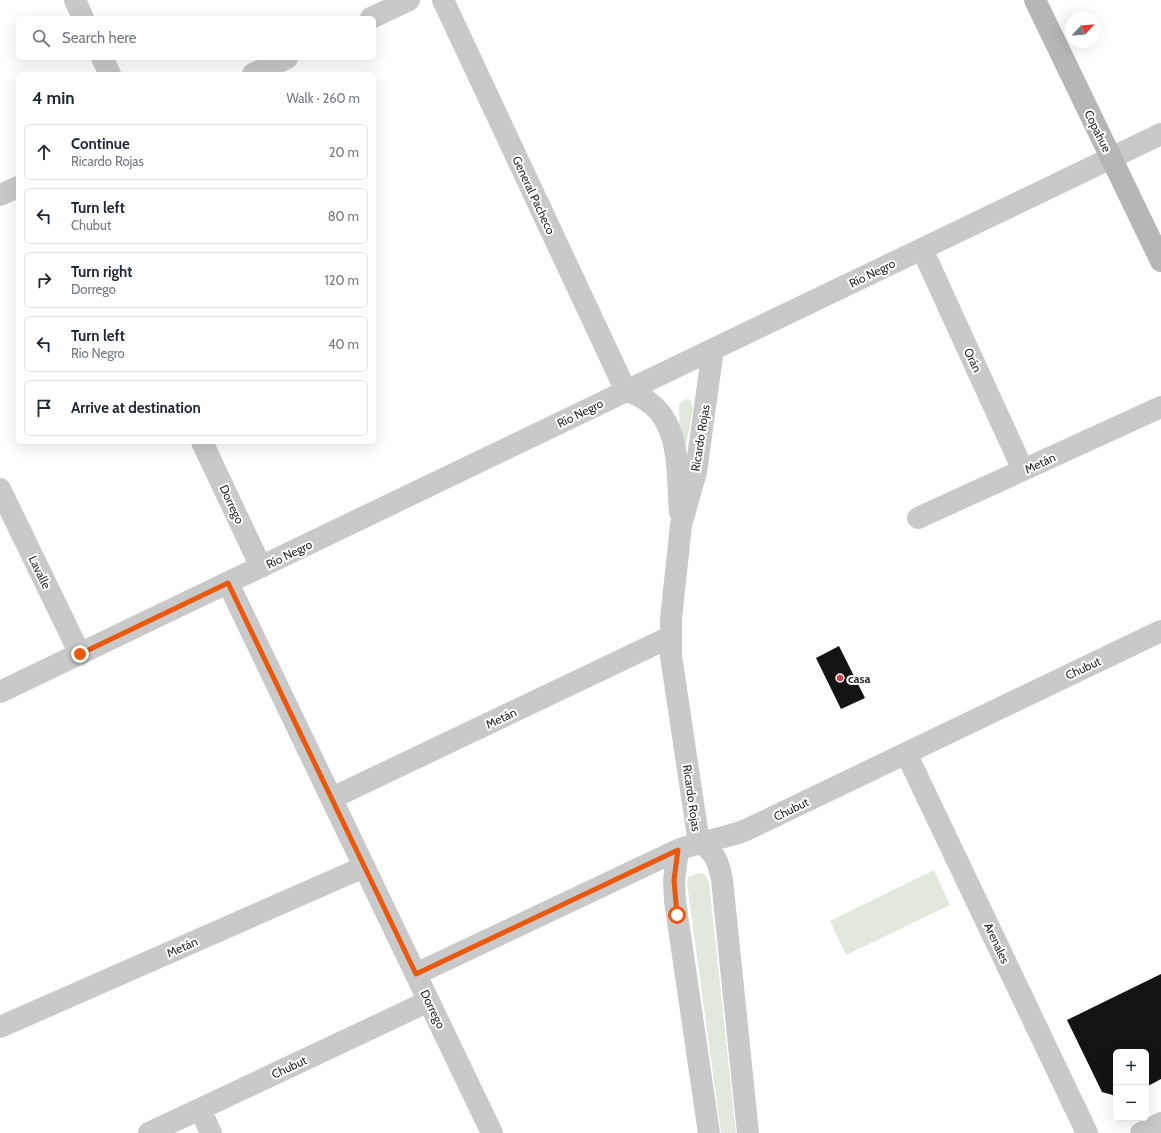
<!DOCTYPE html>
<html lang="en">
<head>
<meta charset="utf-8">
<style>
  :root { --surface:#fff; --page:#f6f6f7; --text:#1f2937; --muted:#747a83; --line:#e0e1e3 }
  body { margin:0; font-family:Cabin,sans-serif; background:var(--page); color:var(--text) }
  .controls { position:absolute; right:12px; bottom:12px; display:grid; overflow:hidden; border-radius:6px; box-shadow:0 4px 16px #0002 }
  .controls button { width:36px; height:36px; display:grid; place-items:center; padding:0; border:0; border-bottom:1px solid var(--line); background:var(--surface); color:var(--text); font:20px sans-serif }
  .compass { position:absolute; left:1065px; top:12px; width:36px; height:36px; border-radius:50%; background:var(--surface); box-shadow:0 4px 16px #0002; rotate:64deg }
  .stop { position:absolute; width:12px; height:12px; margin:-9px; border:3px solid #ea580c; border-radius:50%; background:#fff }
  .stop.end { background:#ea580c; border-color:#fff; box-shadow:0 1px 4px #0008 }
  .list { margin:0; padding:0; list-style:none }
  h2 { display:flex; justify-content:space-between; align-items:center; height:52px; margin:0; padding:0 16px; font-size:17px }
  h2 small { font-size:13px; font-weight:400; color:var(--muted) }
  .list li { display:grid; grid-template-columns:26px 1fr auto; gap:12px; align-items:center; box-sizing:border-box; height:56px; margin:0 8px 8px; padding:0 8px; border:1px solid var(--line); border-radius:6px }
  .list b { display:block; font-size:15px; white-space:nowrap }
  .list p { margin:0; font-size:13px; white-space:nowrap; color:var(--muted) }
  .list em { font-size:13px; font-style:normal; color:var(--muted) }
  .icon { flex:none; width:22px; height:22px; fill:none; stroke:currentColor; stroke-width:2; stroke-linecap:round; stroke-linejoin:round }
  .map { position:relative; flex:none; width:1161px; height:1133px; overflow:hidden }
  .search { position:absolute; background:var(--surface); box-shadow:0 4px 16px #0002; left:16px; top:16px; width:360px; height:44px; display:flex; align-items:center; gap:10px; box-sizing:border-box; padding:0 14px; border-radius:6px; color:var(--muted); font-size:15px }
  .panel { position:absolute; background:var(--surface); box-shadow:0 4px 16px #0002; left:16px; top:72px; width:360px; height:372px; border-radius:6px }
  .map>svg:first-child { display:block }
</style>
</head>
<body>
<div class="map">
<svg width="1161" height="1133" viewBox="0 0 1161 1133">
  <rect width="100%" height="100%" fill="#fff"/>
  <path fill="#e2e8db" d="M687 399 690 400 693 408 685 452 680 448 679 405 682 401Z
    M934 870 950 905 846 955 830 921Z
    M699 873 704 874 709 882 736 1133H721L687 883 688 877Z"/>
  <path fill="#131313" d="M839 646 865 698 841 709 816 658Z
    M1161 974V1079L1146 1087V1052H1116V1096L1102 1092 1067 1020Z"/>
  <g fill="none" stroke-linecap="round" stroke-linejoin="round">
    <path stroke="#c9c9c9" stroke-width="22" d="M75 0 83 18
      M443 0 626 391
      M371 18 409 0
      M102 58 110 74
      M253 74 287 58
      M0 195 18 187
      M922 249 1023 470
      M713 349 696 472 681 525 671 619V656L699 843C715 850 719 864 722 880L748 1133
      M626 391C683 408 676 463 680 512
      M202 442 261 567
      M0 489 80 654
      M918 518 1161 407
      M228 583 492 1133
      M0 692 1161 134
      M906 753 1087 1133
      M332 798 670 637
      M678 850 674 880 675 901 709 1133
      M416 974 678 850C700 841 724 839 746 830L1161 631
      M0 1027 364 867
      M200 1109 211 1133
      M149 1133 429 1001
      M1141 1133 1161 1123"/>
    <path stroke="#b6b6b6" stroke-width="22" d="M1035 0 1161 261"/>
  </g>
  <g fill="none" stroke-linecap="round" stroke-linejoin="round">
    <path stroke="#ea580c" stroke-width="5" d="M80 654 228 583 416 974 678 850 674 880 677 915"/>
  </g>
  <circle fill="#d14145" stroke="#fff" stroke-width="1.5" cx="840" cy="678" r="4"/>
  <g text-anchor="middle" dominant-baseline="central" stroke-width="4" stroke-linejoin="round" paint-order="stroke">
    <g font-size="12" fill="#2c2c2c" stroke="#fff">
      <text transform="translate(1098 131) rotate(64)">Copahue</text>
      <text transform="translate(534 195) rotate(65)">General Pacheco</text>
      <text transform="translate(872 273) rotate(-26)">Río Negro</text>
      <text transform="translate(973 360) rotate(65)">Orán</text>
      <text transform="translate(580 413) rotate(-26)">Río Negro</text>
      <text transform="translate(700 438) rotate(-81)">Ricardo Rojas</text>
      <text transform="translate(1040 463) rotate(-25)">Metán</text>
      <text transform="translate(232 504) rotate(65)">Dorrego</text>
      <text transform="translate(289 554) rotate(-26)">Río Negro</text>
      <text transform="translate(40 572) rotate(64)">Lavalle</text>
      <text transform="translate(1083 668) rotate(-25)">Chubut</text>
      <text transform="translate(501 718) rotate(-25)">Metán</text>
      <text transform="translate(692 798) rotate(82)">Ricardo Rojas</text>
      <text transform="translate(791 809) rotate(-26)">Chubut</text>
      <text transform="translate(997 943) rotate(65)">Arenales</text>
      <text transform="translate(182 947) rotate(-24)">Metán</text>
      <text transform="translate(433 1009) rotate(64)">Dorrego</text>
      <text transform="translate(289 1067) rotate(-25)">Chubut</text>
    </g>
    <g font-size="12" font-weight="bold" fill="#2c2c2c" stroke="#fff" text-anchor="start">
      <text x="848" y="678">casa</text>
    </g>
  </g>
</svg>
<div class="controls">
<button>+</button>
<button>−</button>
</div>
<svg class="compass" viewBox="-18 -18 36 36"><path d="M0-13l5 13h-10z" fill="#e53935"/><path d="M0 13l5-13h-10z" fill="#747a83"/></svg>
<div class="stop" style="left:677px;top:915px"></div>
<div class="stop end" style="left:80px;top:654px"></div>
<div class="search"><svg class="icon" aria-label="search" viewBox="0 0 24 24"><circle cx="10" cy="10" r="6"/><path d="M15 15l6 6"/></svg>Search here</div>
<section class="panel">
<h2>4 min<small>Walk · 260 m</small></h2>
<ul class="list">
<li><svg class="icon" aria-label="ahead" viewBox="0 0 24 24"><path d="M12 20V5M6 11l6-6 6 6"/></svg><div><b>Continue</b><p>Ricardo Rojas</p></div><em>20 m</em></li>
<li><svg class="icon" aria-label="left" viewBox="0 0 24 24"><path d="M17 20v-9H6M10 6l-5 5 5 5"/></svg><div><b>Turn left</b><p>Chubut</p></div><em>80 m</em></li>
<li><svg class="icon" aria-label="right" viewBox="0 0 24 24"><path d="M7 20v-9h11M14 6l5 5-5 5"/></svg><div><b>Turn right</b><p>Dorrego</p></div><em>120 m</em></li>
<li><svg class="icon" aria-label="left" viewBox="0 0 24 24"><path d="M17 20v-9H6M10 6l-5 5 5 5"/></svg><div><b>Turn left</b><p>Río Negro</p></div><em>40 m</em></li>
<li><svg class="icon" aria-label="arrive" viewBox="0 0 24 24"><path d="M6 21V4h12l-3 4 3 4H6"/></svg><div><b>Arrive at destination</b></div></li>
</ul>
</section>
</div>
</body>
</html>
